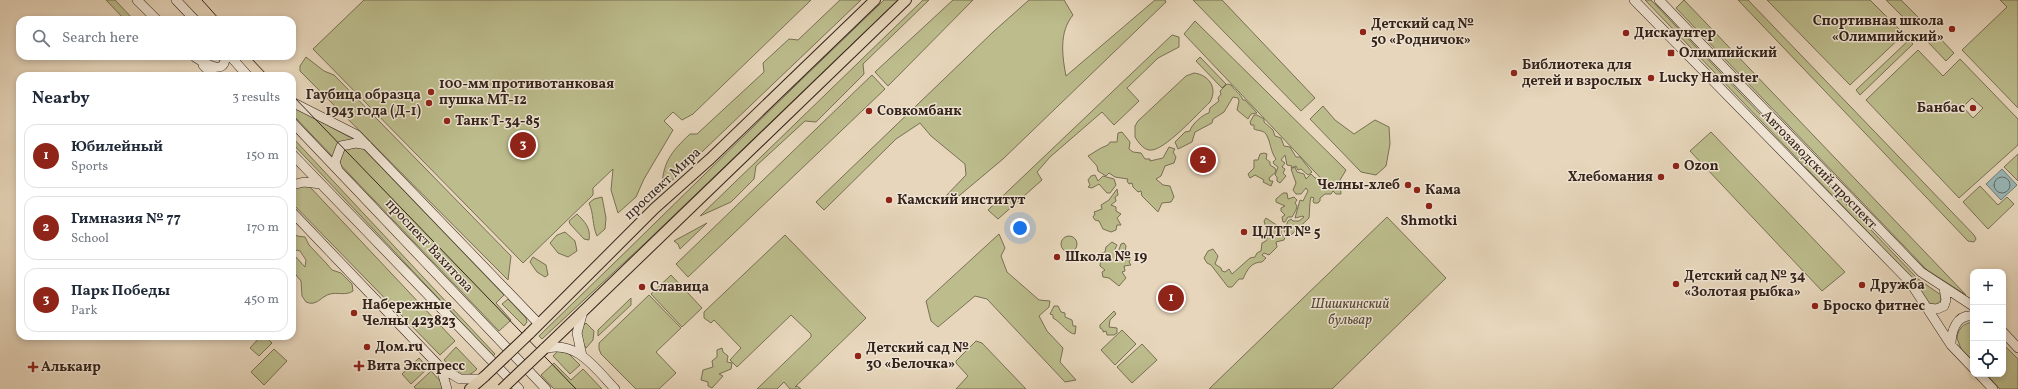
<!DOCTYPE html>
<html lang="en">
<head>
<meta charset="utf-8">
<style>
  :root { --surface:#fff; --page:#f6f6f7; --text:#1f2937; --muted:#747a83; --line:#e0e1e3; --accent:#8f2418 }
  body { margin:0; font-family:Vollkorn,serif; background:var(--page); color:var(--text) }
  .controls { position:absolute; right:12px; bottom:12px; display:grid; overflow:hidden; border-radius:8px; box-shadow:0 2px 6px #0003 }
  .controls button { width:36px; height:36px; display:grid; place-items:center; padding:0; border:0; border-bottom:1px solid var(--line); background:var(--surface); color:var(--text); font:20px sans-serif }
  .you { position:absolute; left:1020px; top:228px; width:14px; height:14px; margin:-10px; border:3px solid #fff; border-radius:50%; background:#1a73e8; box-shadow:0 0 0 6px #1a73e833 }
  .badge { display:grid; place-items:center; width:26px; height:26px; border-radius:50%; background:var(--accent); color:#fff; font-size:13px; font-weight:700 }
  .pin { position:absolute; translate:-50% -50%; border:2px solid #fff; box-shadow:0 1px 4px #0006 }
  .list { margin:0; padding:0; list-style:none }
  h2 { display:flex; justify-content:space-between; align-items:center; height:52px; margin:0; padding:0 16px; font-size:17px }
  h2 small { font-size:13px; font-weight:400; color:var(--muted) }
  .list li { display:grid; grid-template-columns:26px 1fr auto; gap:12px; align-items:center; box-sizing:border-box; height:64px; margin:0 8px 8px; padding:0 8px; border:1px solid var(--line); border-radius:12px }
  .list b { display:block; font-size:15px; white-space:nowrap }
  .list p { margin:0; font-size:13px; white-space:nowrap; color:var(--muted) }
  .list em { font-size:13px; font-style:normal; color:var(--muted) }
  .icon { flex:none; width:22px; height:22px; fill:none; stroke:currentColor; stroke-width:2; stroke-linecap:round; stroke-linejoin:round }
  .map { position:relative; flex:none; width:2018px; height:389px; overflow:hidden }
  .search { position:absolute; background:var(--surface); box-shadow:0 2px 6px #0003; left:16px; top:16px; width:280px; height:44px; display:flex; align-items:center; gap:10px; box-sizing:border-box; padding:0 14px; border-radius:12px; color:var(--muted); font-size:15px }
  .panel { position:absolute; background:var(--surface); box-shadow:0 2px 6px #0003; left:16px; top:72px; width:280px; height:268px; border-radius:12px }
  .map>svg:first-child { display:block }
</style>
</head>
<body>
<div class="map">
<svg width="2018" height="389" viewBox="0 0 2018 389">
  <rect width="100%" height="100%" fill="#e7d6bb"/>
  <filter id="stains"><feTurbulence type="fractalNoise" baseFrequency=".005" numOctaves="4"/><feColorMatrix values="0 0 0 0 .2 0 0 0 0 .09 0 0 0 0 .02 0 0 0 .5 -.17"/></filter>
  <radialGradient id="worn" r=".72"><stop offset=".6" stop-color="#630" stop-opacity="0"/><stop offset="1" stop-color="#630" stop-opacity=".3"/></radialGradient>
  <path fill="#bcbc8c" stroke="#787054" fill-rule="evenodd" d="M106 0H115L132 18 129 20H125Z
    M364 0H811L693 114 682 120 673 112 664 121 673 130 644 179 636 197 618 213 611 190 613 169 593 188V195L523 263 313 49Z
    M840 0H861L662 190C662 163 671 152 690 134H697L764 72 763 63 789 39 798 40Z
    M884 0H898L643 245 542 339 539 336C654 225 768 111 884 0Z
    M923 0H929L863 64 864 74 816 122 805 121 756 166 754 179 731 202 700 216Z
    M953 0H973L888 86 875 72Z
    M1029 0H1064L1073 15C1059 32 1062 55 1066 76L1155 0H1165L1166 2 1003 159 954 200 944 198 966 175 965 164 931 136 920 123 896 139 824 210 816 202 993 32Z
    M1193 0H1222L1315 98 1301 111Z
    M1645 0H1651L1918 279 1941 295V301L1935 305 1928 304 1906 272Z
    M1684 0 1966 295 1927 270 1676 8Z
    M1738 0H1748L1974 235 1976 239 1974 242 1968 241Z
    M1767 0H1870L1904 34 1850 85Z
    M1886 0H1901L1920 19 1912 26Z
    M2000 0H2018V108L1962 50 2007 7Z
    M1195 21 1346 170 1340 180 1341 194H1336L1333 191 1331 194H1325L1320 198V201L1318 203H1314L1313 201 1314 198 1311 197C1309 204 1310 210 1309 218L1291 235 1288 236 1284 231 1288 221 1291 219 1293 221H1299L1304 217 1303 216 1295 218 1300 200 1303 201 1308 191 1306 188 1301 194H1296L1293 190 1296 183 1291 169 1295 167 1297 172 1304 174 1306 179 1311 174 1315 178 1321 179 1323 184 1332 190 1184 34Z
    M1934 32 1954 53 1946 61 1926 40Z
    M1172 35 1179 37V47L1158 58 1127 88 1139 101 1114 125 1102 112 1050 157 1037 172 1042 180 998 219 988 210Z
    M1909 40 1913 44 1860 95 1856 90Z
    M1918 50 1943 76 1960 59 2018 119V145L1959 198 1866 100ZM1972 98 1983 108 1973 118 1963 107Z
    M306 57 324 71 334 75 511 256 508 280 300 71V66Z
    M1200 57 1226 84 1222 88 1196 61Z
    M1194 73C1209 75 1218 88 1210 102 1199 112 1163 153 1149 150 1143 149 1138 142 1135 137V126L1138 121 1186 76Z
    M872 75 885 89 688 277 676 264Z
    M1227 84 1231 85C1235 91 1240 93 1243 100H1245L1257 113 1251 114 1248 119 1237 110 1239 101 1238 98 1233 97 1224 112 1213 119 1212 123 1195 132 1192 142 1178 149 1175 142 1185 132 1190 131C1191 125 1203 114 1209 113L1210 108 1219 101 1218 98 1221 94 1220 91Z
    M292 106 355 140 504 295 496 303 511 320 499 331 292 114Z
    M1323 106 1335 120 1354 134 1375 120 1389 127 1390 144 1386 166 1376 175 1361 172 1310 119Z
    M1254 115H1257L1264 119V122L1273 130 1275 136 1281 138 1284 146 1290 147 1296 157H1300L1312 172 1308 175 1301 169 1298 170 1296 166 1291 168 1292 166 1287 165 1285 155 1281 160 1285 163 1282 167 1285 169 1283 173 1286 176 1280 183 1277 181V177L1275 175 1278 167 1274 164 1273 162 1276 159C1270 151 1271 142 1266 134 1263 130 1258 131 1254 129V125H1251L1250 122Z
    M1122 132 1130 142 1129 149 1133 152 1141 153 1145 159H1150V161L1163 158 1169 147 1175 149 1173 152 1176 157 1174 163 1165 166 1161 176 1156 179 1163 185 1170 186 1174 197 1171 202 1162 203 1158 212 1142 196 1141 191 1138 192 1133 187 1132 183 1129 184 1127 181 1128 179 1115 177 1109 173 1106 176 1098 171 1097 166 1088 156 1101 148 1108 145 1110 142H1117L1118 133Z
    M1711 132 1845 272 1822 291 1690 151Z
    M292 137 495 354 493 356 292 143Z
    M1264 153 1267 154 1266 159 1270 162V165L1275 168 1276 172 1269 178 1270 181H1273L1271 186 1263 182 1264 180 1255 175 1250 178 1248 174 1254 168V160H1258L1260 154Z
    M2018 154V181L2004 167Z
    M1095 175 1098 181 1103 176 1114 179 1116 185 1110 193H1107L1099 184 1092 188 1088 187 1090 185 1088 180 1091 176Z
    M301 185 310 187 455 341 440 355 292 203 294 187Z
    M1980 186 1998 205 2007 197 2014 204 1988 229 1963 202Z
    M1117 189 1118 195 1115 197 1116 201 1111 205 1116 207V211L1121 214 1117 218 1121 225H1117L1116 230 1111 232 1103 229 1099 221 1095 220 1093 217 1095 214 1094 212 1102 209 1101 205 1109 200Z
    M1283 193H1287L1288 199 1294 197 1297 200 1295 203 1297 206 1296 210 1292 217H1288L1285 222H1283L1282 217 1285 215 1281 211V208L1285 206 1276 202V199Z
    M602 197 606 218 605 229 597 236C592 225 594 214 589 203L594 199Z
    M577 214C585 222 591 228 589 240L584 239 570 224 569 221Z
    M1387 217 1446 278 1332 389H1209Z
    M1266 218 1278 226 1277 229H1281V234L1285 237 1284 240 1276 242 1277 247 1269 255 1264 253 1262 255 1266 258 1262 262C1251 262 1247 270 1243 279H1239L1232 287H1228L1211 265 1207 263 1204 258 1208 251 1213 249 1218 256 1215 264 1221 268 1222 271 1225 272 1229 269 1232 274 1250 258 1255 257 1257 253 1261 251 1262 243 1266 241 1268 235 1264 221Z
    M707 223 680 249 678 244 674 241Z
    M292 231 297 236 305 237 309 245 327 264 332 270 341 273 352 284 353 291C346 296 337 292 330 294 321 296 317 307 306 302L302 296 301 281 292 270V257L294 255 305 267 306 260 300 251 297 250 292 254Z
    M565 232 575 241 577 251 568 257 558 253 550 243 557 235Z
    M999 234 1005 248 1001 256 1007 272 1039 300 1050 301 1049 307 1039 316 1047 331 1063 348 1060 362 1076 380 1065 382 987 299 975 296 938 327 931 321 926 301Z
    M785 235 866 318 795 387 797 386 801 389H790L784 382 777 389H757L811 337V334L791 315 737 367 730 360 741 348 714 320 711 323 704 318V312Z
    M1061 244a8 8 0 1 1 16 0a8 8 0 1 1-16 0Z
    M1112 242 1117 245 1114 251 1118 252 1121 244 1124 243 1126 246 1125 252 1131 258 1129 262 1131 265 1124 266 1125 271 1122 272 1126 278 1119 286 1109 278 1103 277 1102 272 1105 270 1100 266 1101 257 1098 254 1105 252 1106 247Z
    M533 257 546 265 548 275 545 277 537 272 530 262Z
    M671 275 702 308 682 327 651 294Z
    M649 295 681 328 656 352 676 373 659 389H636L601 354 599 349V343Z
    M631 298V305L598 336V330Z
    M508 299 526 318 527 322 524 326 502 304Z
    M1054 306H1058L1061 312 1065 313V317L1072 320 1073 326H1076L1075 334C1068 334 1061 322 1053 318V315L1050 314Z
    M1114 311 1116 314 1110 320 1109 327 1117 328V333L1114 335H1107L1106 331 1103 332V330L1100 328V325Z
    M1973 322V361L1961 349 1957 338C1958 329 1963 323 1973 322Z
    M586 323 594 331 593 340 586 348 581 341 582 327Z
    M1122 330 1136 344 1115 365 1101 350Z
    M261 336H265L272 343 259 356 250 348Z
    M976 341 982 343 1026 389H956L968 376 956 363V361Z
    M1142 344 1157 360 1132 383 1117 367Z
    M2003 344 2018 359V389H2000L1986 374H2003Z
    M456 347 477 369C464 383 453 370 444 360Z
    M722 348 723 352 728 356 727 362 732 363 731 369 719 374 723 376 712 388 708 386V382L701 380 703 370 713 367 712 361 717 357V350Z
    M274 349 287 361 264 385 251 372Z
    M558 351 568 353 580 365 570 374 553 356Z
    M419 358 428 368 411 384 402 374Z
    M554 363 571 380 583 369 602 389H554L541 375Z
    M431 371 442 383 444 389H416L414 387Z"/>
  <path fill="#98b7b7" stroke="#707c79" d="M2002 169 2017 185 2001 200 1986 184Z"/>
  <g fill="none" stroke-linecap="round" stroke-linejoin="round">
    <path stroke="#666d69" stroke-width="1" d="M1994 185a8 8 0 1 1 16 0a8 8 0 1 1-16 0Z"/>
    <defs>
      <path id="secondary" d="M137 0 157 20
        M176 0 195 20
        M1634 0 1910 282 1951 345 1973 368
        M1659 0 1921 272 1973 306
        M230 56 248 76
        M195 57C204 63 226 77 225 56
        M203 65 214 76
        M292 102 357 135 539 324
        M292 122 546 389
        M292 154 519 389
        M338 170 335 162 341 146 356 143 367 145
        M292 185 304 182 321 184
        M292 212 441 368 460 379H482
        M1927 308 1937 309 1944 306 1946 300 1944 288
        M2003 332 2018 348
        M1951 345C1951 332 1956 314 1973 316
        M544 349C576 339 595 368 615 389
        M582 356 577 333 583 311
        M441 368 447 389
        M1979 374 1993 389"/>
      <path id="primary" d="M529 334 655 208 710 159 875 0
        M544 349 906 0
        M470 389 485 376"/>
    </defs>
    <use href="#secondary" stroke="#34231b" stroke-width="10"/>
    <use href="#primary" stroke="#34231b" stroke-width="12"/>
    <use href="#secondary" stroke="#efe4d3" stroke-width="9"/>
    <use href="#primary" stroke="#e7d6bb" stroke-width="10"/>
    <path stroke="#34231b" stroke-width="1" d="M202 0 220 20
      M249 56 268 76
      M292 95 576 389"/>
    <defs>
      <path id="primary-bridge" d="M485 376 529 334
        M502 389 544 349"/>
    </defs>
    <use href="#primary-bridge" stroke="#34231b" stroke-width="12" stroke-linecap="butt"/>
    <use href="#primary-bridge" stroke="#e7d6bb" stroke-width="10"/>
  </g>
  <g fill="#8f2418" stroke="#efe4d3" stroke-width="1.5">
    <circle cx="1952" cy="29" r="4"/>
    <circle cx="1363" cy="32" r="4"/>
    <circle cx="1626" cy="33" r="4"/>
    <rect x="1667" y="49" width="8" height="8" rx="2"/>
    <circle cx="1514" cy="73" r="4"/>
    <circle cx="1651" cy="78" r="4"/>
    <circle cx="431" cy="92" r="4"/>
    <circle cx="429" cy="103" r="4"/>
    <circle cx="1973" cy="108" r="4"/>
    <circle cx="869" cy="111" r="4"/>
    <circle cx="447" cy="121" r="4"/>
    <circle cx="1676" cy="166" r="4"/>
    <circle cx="1661" cy="177" r="4"/>
    <circle cx="1408" cy="185" r="4"/>
    <circle cx="1417" cy="190" r="4"/>
    <circle cx="889" cy="200" r="4"/>
    <circle cx="1429" cy="206" r="4"/>
    <circle cx="1244" cy="232" r="4"/>
    <circle cx="1057" cy="257" r="4"/>
    <circle cx="1676" cy="284" r="4"/>
    <circle cx="1862" cy="285" r="4"/>
    <circle cx="642" cy="287" r="4"/>
    <circle cx="1815" cy="306" r="4"/>
    <circle cx="354" cy="313" r="4"/>
    <circle cx="367" cy="347" r="4"/>
    <circle cx="858" cy="356" r="4"/>
    <path d="M357 360h4v4h4v4h-4v4h-4v-4h-4v-4h4z"/>
    <path d="M31 361h4v4h4v4h-4v4h-4v-4h-4v-4h4z"/>
  </g>
  <g text-anchor="middle" dominant-baseline="central" stroke-width="3" stroke-linejoin="round" paint-order="stroke">
    <g font-size="14" font-weight="bold" fill="#34231b" stroke="#efe4d3" text-anchor="start">
      <text x="1944" y="21" text-anchor="end">Спортивная школа<tspan x="1944" dy="16">«Олимпийский»</tspan></text>
      <text x="1371" y="24">Детский сад №<tspan x="1371" dy="16">50 «Родничок»</tspan></text>
      <text x="1634" y="33">Дискаунтер</text>
      <text x="1679" y="53">Олимпийский</text>
      <text x="1522" y="65">Библиотека для<tspan x="1522" dy="16">детей и взрослых</tspan></text>
      <text x="1659" y="78">Lucky Hamster</text>
      <text x="439" y="84">100-мм противотанковая<tspan x="439" dy="16">пушка МТ-12</tspan></text>
      <text x="421" y="95" text-anchor="end">Гаубица образца<tspan x="421" dy="16">1943 года (Д-1)</tspan></text>
      <text x="1965" y="108" text-anchor="end">Банбас</text>
      <text x="877" y="111">Совкомбанк</text>
      <text x="455" y="121">Танк Т-34-85</text>
      <text x="1684" y="166">Ozon</text>
      <text x="1653" y="177" text-anchor="end">Хлебомания</text>
      <text x="1400" y="185" text-anchor="end">Челны-хлеб</text>
      <text x="1425" y="190">Кама</text>
      <text x="897" y="200">Камский институт</text>
      <text x="1429" y="221" text-anchor="middle">Shmotki</text>
      <text x="1252" y="232">ЦДТТ № 5</text>
      <text x="1065" y="257">Школа № 19</text>
      <text x="1684" y="276">Детский сад № 34<tspan x="1684" dy="16">«Золотая рыбка»</tspan></text>
      <text x="1870" y="285">Дружба</text>
      <text x="650" y="287">Славица</text>
      <text x="362" y="305">Набережные<tspan x="362" dy="16">Челны 423823</tspan></text>
      <text x="1823" y="306">Броско фитнес</text>
      <text x="375" y="347">Дом.ru</text>
      <text x="866" y="348">Детский сад №<tspan x="866" dy="16">30 «Белочка»</tspan></text>
      <text x="367" y="366">Вита Экспресс</text>
      <text x="41" y="367">Алькаир</text>
    </g>
    <g font-size="14" fill="#34231b" stroke="#efe4d3">
      <text transform="translate(1819 170) rotate(46)">Автозаводский проспект</text>
      <text transform="translate(663 184) rotate(-43)">проспект Мира</text>
      <text transform="translate(429 246) rotate(47)">проспект Вахитова</text>
    </g>
    <g font-size="14" font-style="italic" fill="#564937" stroke="#efe4d3">
      <text x="1350" y="304">Шишкинский<tspan x="1350" dy="16">бульвар</tspan></text>
    </g>
  </g>
  <rect width="100%" height="100%" filter="url(#stains)"/>
  <rect width="100%" height="100%" fill="url(#worn)"/>
</svg>
<div class="controls">
<button>+</button>
<button>−</button>
<button><svg class="icon" aria-label="locate" viewBox="0 0 24 24"><circle cx="12" cy="12" r="6"/><path d="M12 2v4M12 18v4M2 12h4M18 12h4"/></svg></button>
</div>
<div class="you"></div>
<div class="pin badge" style="left:1171px;top:298px">1</div>
<div class="pin badge" style="left:1203px;top:160px">2</div>
<div class="pin badge" style="left:523px;top:145px">3</div>
<div class="search"><svg class="icon" aria-label="search" viewBox="0 0 24 24"><circle cx="10" cy="10" r="6"/><path d="M15 15l6 6"/></svg>Search here</div>
<section class="panel">
<h2>Nearby<small>3 results</small></h2>
<ul class="list">
<li><span class="badge">1</span><div><b>Юбилейный</b><p>Sports</p></div><em>150 m</em></li>
<li><span class="badge">2</span><div><b>Гимназия № 77</b><p>School</p></div><em>170 m</em></li>
<li><span class="badge">3</span><div><b>Парк Победы</b><p>Park</p></div><em>450 m</em></li>
</ul>
</section>
</div>
</body>
</html>
